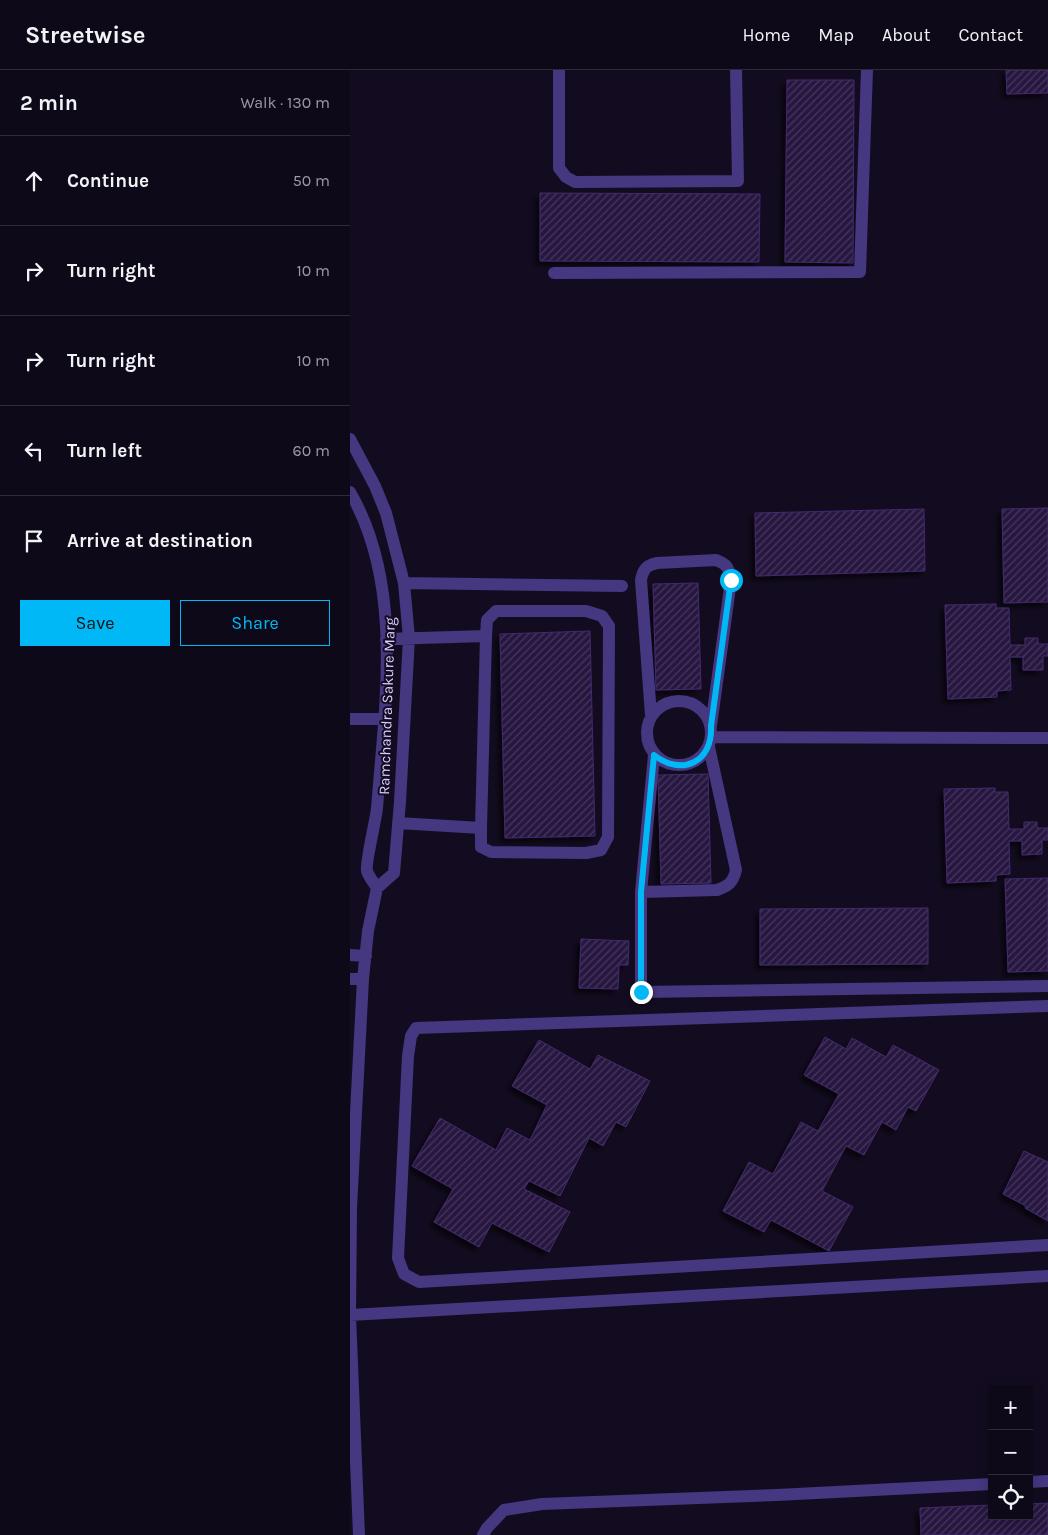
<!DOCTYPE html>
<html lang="en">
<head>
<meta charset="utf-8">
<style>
  :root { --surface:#0e0918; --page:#1c1725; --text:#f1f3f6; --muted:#9b9aa2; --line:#2e2a37; --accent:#00b8f6 }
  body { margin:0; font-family:Karla,sans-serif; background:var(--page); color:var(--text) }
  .controls { position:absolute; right:15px; bottom:15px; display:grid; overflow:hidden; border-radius:0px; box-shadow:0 2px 12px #0003 }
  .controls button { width:45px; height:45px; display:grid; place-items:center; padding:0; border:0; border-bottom:1px solid var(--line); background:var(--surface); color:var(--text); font:25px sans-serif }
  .stop { position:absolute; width:15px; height:15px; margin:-11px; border:4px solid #00b8f6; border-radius:50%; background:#fff }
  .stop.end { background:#00b8f6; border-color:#fff; box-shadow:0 1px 5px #0008 }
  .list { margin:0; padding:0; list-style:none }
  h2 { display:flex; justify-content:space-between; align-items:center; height:65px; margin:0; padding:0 20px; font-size:21px }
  h2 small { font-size:16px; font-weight:400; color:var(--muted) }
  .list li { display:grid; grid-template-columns:32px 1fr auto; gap:15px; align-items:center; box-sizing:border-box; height:90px; padding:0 20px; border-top:1px solid var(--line) }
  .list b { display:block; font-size:19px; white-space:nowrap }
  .list em { font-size:16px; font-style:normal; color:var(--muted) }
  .actions { display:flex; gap:10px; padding:15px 20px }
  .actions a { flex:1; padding:11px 0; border:1px solid var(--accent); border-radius:0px; text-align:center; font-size:18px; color:var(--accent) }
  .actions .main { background:var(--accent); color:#111 }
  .icon { flex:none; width:28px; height:28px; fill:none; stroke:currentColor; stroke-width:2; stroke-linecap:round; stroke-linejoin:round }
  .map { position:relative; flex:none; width:698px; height:1465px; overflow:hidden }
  header { display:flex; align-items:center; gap:30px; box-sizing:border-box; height:70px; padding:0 25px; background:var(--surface); border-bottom:1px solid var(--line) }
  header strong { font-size:24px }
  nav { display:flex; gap:28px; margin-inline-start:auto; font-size:18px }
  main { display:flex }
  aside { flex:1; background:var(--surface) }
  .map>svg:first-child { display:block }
</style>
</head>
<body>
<header>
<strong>Streetwise</strong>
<nav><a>Home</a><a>Map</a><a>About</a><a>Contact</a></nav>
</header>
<main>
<aside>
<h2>2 min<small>Walk · 130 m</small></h2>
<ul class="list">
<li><svg class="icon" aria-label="ahead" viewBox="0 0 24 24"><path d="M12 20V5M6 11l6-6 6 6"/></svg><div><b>Continue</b></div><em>50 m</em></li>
<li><svg class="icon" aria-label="right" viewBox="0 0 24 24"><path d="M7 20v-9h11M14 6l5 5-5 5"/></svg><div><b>Turn right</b></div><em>10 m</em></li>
<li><svg class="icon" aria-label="right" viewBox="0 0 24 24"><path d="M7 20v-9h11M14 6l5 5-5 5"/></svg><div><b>Turn right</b></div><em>10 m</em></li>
<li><svg class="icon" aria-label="left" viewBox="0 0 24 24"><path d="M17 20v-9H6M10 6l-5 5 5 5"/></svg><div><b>Turn left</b></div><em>60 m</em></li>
<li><svg class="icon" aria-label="arrive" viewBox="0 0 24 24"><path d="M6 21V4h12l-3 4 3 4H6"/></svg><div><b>Arrive at destination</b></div></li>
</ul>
<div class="actions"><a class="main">Save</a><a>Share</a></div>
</aside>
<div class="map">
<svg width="698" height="1465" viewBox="0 0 698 1465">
  <defs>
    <pattern id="building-hatch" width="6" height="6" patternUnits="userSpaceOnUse" patternTransform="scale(1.25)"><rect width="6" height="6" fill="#271841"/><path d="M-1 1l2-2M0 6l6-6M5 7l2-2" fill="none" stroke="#46385e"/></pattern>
    <filter id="shadow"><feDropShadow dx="-4.5" dy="4.5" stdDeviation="2.5" flood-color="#0009"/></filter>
  </defs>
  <rect width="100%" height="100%" fill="#130c20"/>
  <path fill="url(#building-hatch)" stroke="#422a6d" filter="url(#shadow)" d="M656 0H698V23L657 24Z
    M437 10H504L503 193 435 192Z
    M190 123 410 124 409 192 190 191Z
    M698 438V532L654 533 652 439Z
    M574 439 575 501 406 506 405 443Z
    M348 513 351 619 306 620 303 514Z
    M646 534V538H659L660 575H675V568H688V574H698V586H693V600H673V587H660L661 620 647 621V627L598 629 595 535Z
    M240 561 245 766 155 768 150 564Z
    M358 704 361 813 311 814 308 705Z
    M645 718V722H658L659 759H674V752H687V758H698V770H692V784L672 785V771H659L660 804 646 805V811L597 813 594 719Z
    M698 808V901L658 902 655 809Z
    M578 838V894L410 895V839Z
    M231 869 279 871 278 895H269L268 919 229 918Z
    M475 967 496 979 502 968 536 987 543 975 589 1000 566 1041 558 1037 546 1060 532 1052 514 1085 496 1076 472 1121 503 1137 479 1181 421 1150 414 1162 373 1141 399 1092 423 1104 451 1052 468 1061 489 1024 454 1005Z
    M189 970 240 999 248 985 300 1011 276 1057 266 1052 253 1076 239 1068 210 1126 179 1111 174 1119 220 1142 199 1182 142 1153 129 1177 84 1152 103 1119 62 1096 90 1048 146 1080 157 1058 180 1070 197 1035 162 1016Z
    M674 1081 698 1092V1151L675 1138 676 1136 653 1124Z
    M698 1433V1465H571L570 1438 642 1435V1446H679V1434Z"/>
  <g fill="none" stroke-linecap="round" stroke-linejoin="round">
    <path stroke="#453780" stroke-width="12" d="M209 0V98L216 107 225 112 388 111 386 0
      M204 203 510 202 517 0
      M0 369 25 416 36 443 54 513 59 568 50 732 44 803 27 818 18 861 13 909 1 1138 0 1245 9 1465
      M0 422C54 515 35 635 27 738 26 750 15 793 17 801 19 807 24 813 27 818
      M54 513 272 516
      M36 569 136 566 137 550 146 541H236L252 546 259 556 258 767 251 780 236 783 141 782 131 777V758
      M297 663a32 32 0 1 1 64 0a32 32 0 1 1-64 0Z
      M301 645 291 510C293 499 297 495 307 493L366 490C377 494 379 498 381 510L361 656
      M0 649H33
      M361 667 698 668
      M304 685 291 822 367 820C378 816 383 813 386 800L359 677
      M48 753 131 758 136 566
      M291 822V922L698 916
      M0 885 16 886
      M0 909H13
      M698 936 66 958 61 966 58 986 48 1188 54 1204 69 1212 698 1175
      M0 1245 698 1206
      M679 1412 698 1411
      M133 1465 137 1458 154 1440 192 1434 427 1425 642 1414"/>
  </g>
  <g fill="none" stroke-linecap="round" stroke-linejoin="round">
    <path stroke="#00b8f6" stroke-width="6" d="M291 922V822L304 685C332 707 363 692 361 656L381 510"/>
  </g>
  <g text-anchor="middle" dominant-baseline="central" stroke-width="4" stroke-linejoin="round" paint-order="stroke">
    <g font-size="15" fill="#d9cbff" stroke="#130c20">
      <text transform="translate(37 636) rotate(-88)">Ramchandra Sakure Marg</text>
    </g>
  </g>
</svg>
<div class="controls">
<button>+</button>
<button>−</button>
<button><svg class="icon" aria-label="locate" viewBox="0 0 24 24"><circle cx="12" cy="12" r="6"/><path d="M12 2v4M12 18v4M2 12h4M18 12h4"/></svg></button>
</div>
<div class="stop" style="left:381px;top:510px"></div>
<div class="stop end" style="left:291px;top:922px"></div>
</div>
</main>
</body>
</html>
